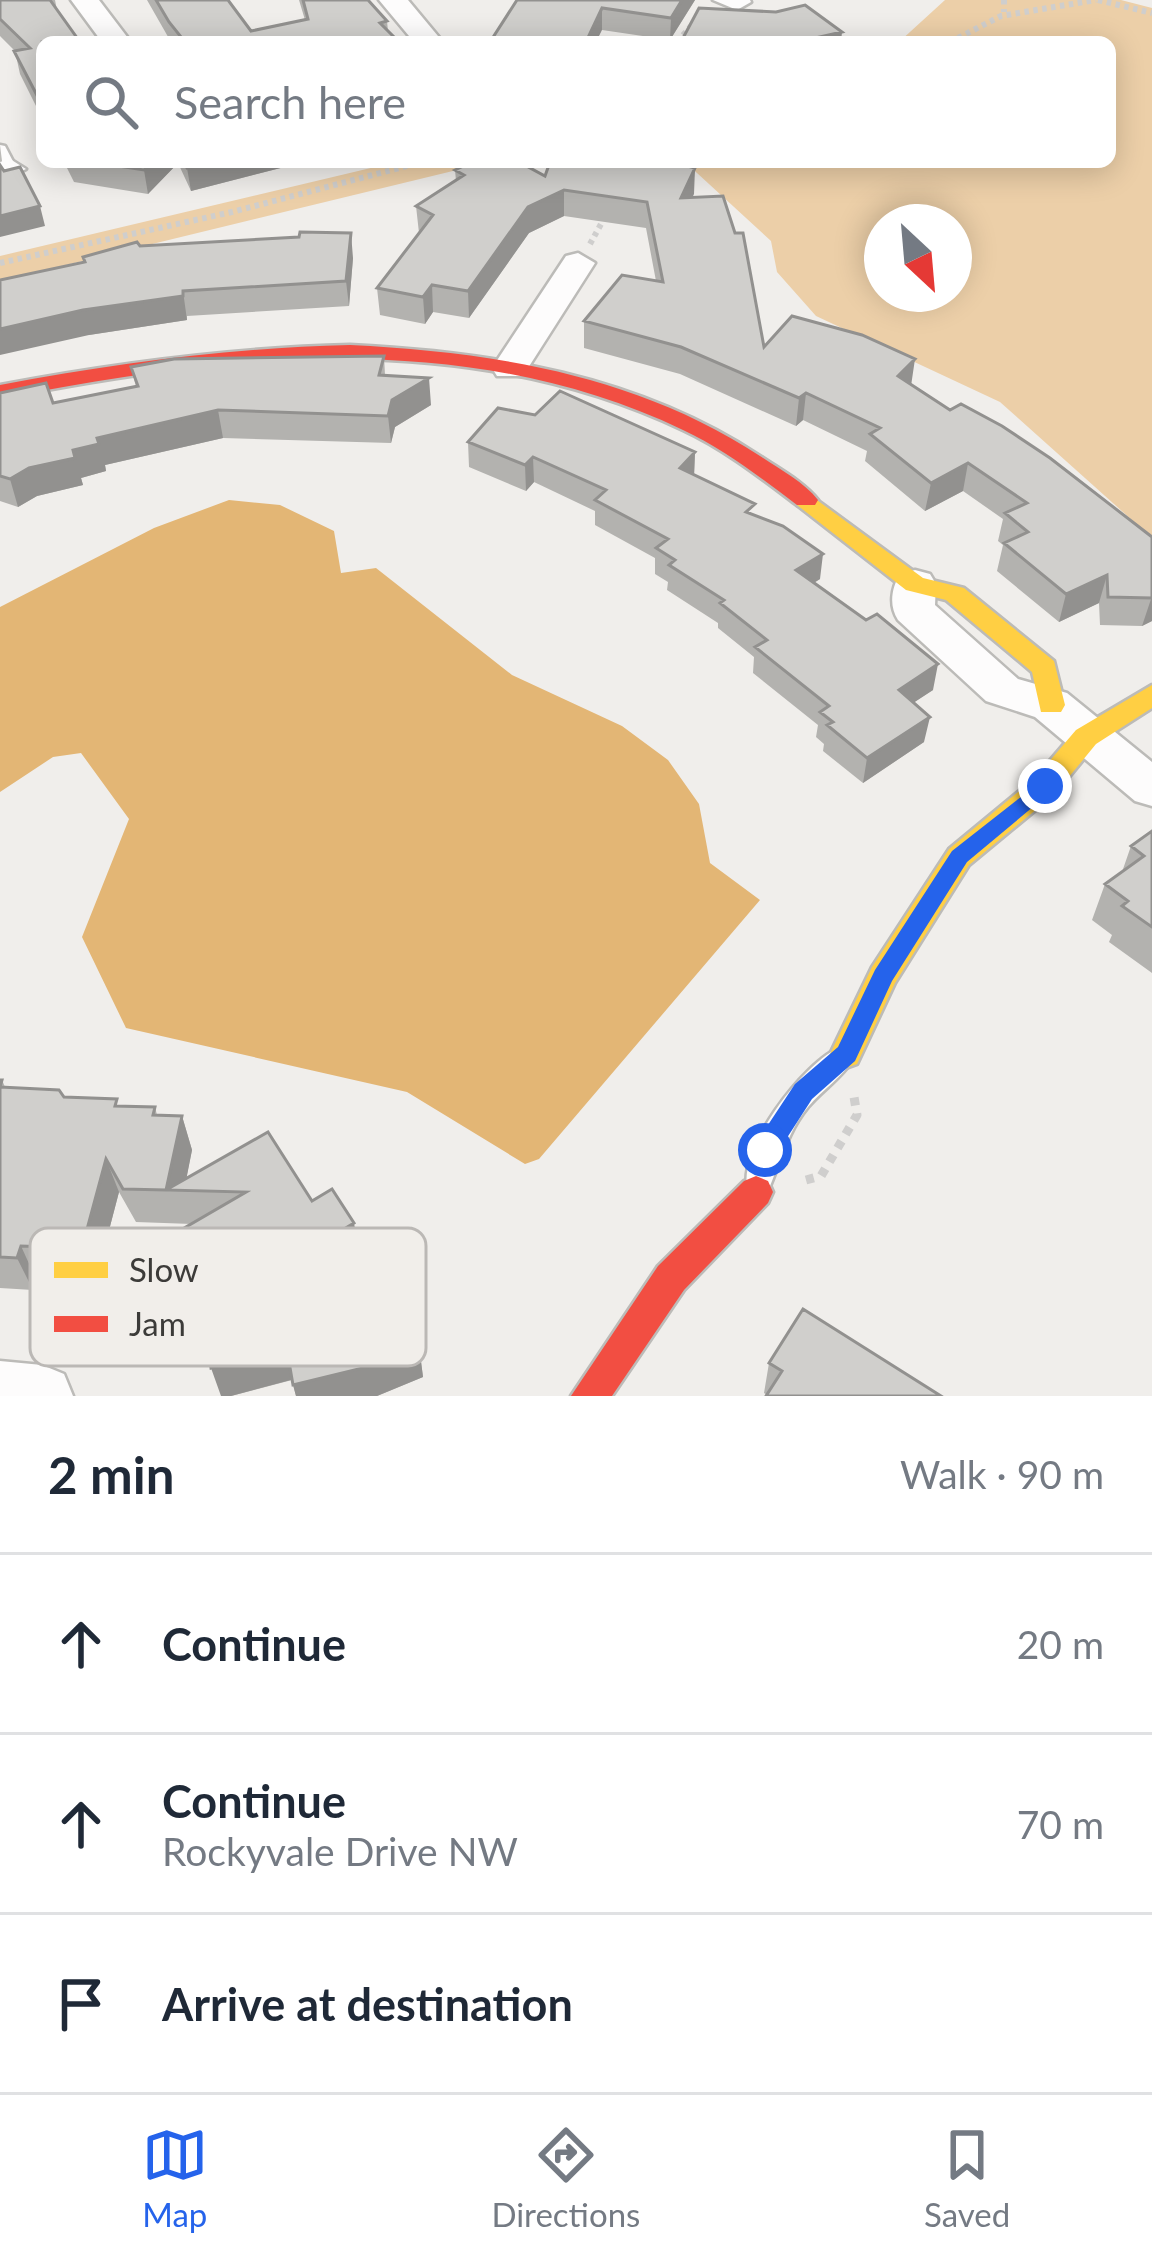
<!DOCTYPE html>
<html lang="en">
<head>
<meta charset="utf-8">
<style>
  :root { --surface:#fff; --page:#f2f2f3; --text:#1f2937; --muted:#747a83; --line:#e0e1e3; --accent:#2563eb }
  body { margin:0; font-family:Lato,sans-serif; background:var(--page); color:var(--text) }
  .compass { position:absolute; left:864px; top:204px; width:108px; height:108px; border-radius:50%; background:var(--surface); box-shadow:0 6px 30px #0003; rotate:154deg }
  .stop { position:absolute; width:36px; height:36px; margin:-27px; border:9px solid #2563eb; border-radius:50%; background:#fff }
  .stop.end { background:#2563eb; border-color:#fff; box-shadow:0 3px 12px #0008 }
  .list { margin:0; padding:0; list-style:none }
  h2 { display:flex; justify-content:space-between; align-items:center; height:156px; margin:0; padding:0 48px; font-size:51px }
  h2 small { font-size:39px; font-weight:400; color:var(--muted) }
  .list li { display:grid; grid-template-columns:78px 1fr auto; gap:36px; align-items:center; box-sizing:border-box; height:180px; padding:0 48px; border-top:3px solid var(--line) }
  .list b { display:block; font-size:45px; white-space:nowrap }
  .list p { margin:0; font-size:39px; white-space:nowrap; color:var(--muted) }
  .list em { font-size:39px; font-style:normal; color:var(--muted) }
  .icon { flex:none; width:66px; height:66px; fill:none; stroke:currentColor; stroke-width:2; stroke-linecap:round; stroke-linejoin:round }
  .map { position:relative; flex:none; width:1152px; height:1396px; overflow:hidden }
  .search { position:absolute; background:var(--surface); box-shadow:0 6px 30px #0003; left:36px; right:36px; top:36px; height:132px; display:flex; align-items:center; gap:30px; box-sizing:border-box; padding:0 42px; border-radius:18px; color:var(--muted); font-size:45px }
  .sheet { height:696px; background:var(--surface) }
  nav { display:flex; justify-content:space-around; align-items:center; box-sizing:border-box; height:168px; border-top:3px solid var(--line); background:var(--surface); font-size:33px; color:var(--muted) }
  nav a { display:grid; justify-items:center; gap:6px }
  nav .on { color:var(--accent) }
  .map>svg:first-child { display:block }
</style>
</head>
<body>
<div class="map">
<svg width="1152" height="1396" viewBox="0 0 1152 1396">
  <rect width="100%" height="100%" fill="#f0eeeb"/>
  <path fill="#eccfa8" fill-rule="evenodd" d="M945 0H1121L1152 8V538L1000 402 816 316 777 272 771 241 685 162H1110V42H899ZM882 222H954V294H882Z
    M396 162H490L0 281V256Z"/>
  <path fill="#e3b675" d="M229 500 280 505 334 531 341 573 376 568 512 675 622 726 668 760 699 804 710 863 760 900 539 1159 525 1164 407 1092 126 1028 82 937 129 819 81 753 53 757 0 792V607L154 528Z"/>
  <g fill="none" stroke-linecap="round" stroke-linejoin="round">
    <defs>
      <path id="lane" d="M0 145 5 146 17 169 15 172 3 169Z
        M841 1047 850 1050 854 1058C843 1077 822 1090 808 1107 786 1134 781 1162 767 1193L758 1196 749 1193C732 1155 805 1060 841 1047Z"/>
      <path id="street" d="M71 0H99L131 42H102Z
        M379 0H408L443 42H414Z
        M713 0H750L751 2 737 10Z
        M10 159 26 169 0 182V162Z
        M578 253 595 263 528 368 523 376H497L492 368 566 256Z
        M915 570 930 574 936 584 935 605 1018 679 1067 693 1152 762V806L1135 801 1035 717 986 701 898 620C889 606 891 589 900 574Z
        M0 1361 42 1365 64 1374 73 1396H0Z"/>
      <path id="slow" d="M806 492 923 578 964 588 1054 661 1065 705 1061 712H1041L1032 672 946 600 906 590 797 505 794 500 797 495Z
        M1152 685V708L1096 744 1055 794 969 865 895 983 857 1064 846 1068 835 1064 830 1054 872 967 949 849 1035 778 1076 730Z"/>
      <path id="jam" d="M350 345C493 352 637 375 760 456 779 469 804 482 818 500L815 505H797C761 478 724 449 683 430 467 327 227 354 0 399V385C117 363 231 348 350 345Z
        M756 1176 768 1181 773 1192 768 1203 684 1290 612 1396H571L658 1266 744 1181Z"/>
    </defs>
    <use href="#lane" stroke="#bcbbb8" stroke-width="5"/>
    <use href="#street" stroke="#bcbbb8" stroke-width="5"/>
    <use href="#slow" stroke="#bcbbb8" stroke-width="5"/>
    <use href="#jam" stroke="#bcbbb8" stroke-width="5"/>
    <path stroke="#cfcecd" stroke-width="6" stroke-dasharray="4.5 4.5" stroke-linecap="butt" d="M1004 0V12
      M1098 0 1152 13
      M677 42 692 25
      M950 42 1001 16 1096 0
      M590 244 606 215
      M0 263 232 212 422 162"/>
    <path stroke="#cfcecd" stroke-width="9" stroke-dasharray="8 8" stroke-linecap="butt" d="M806 1180 821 1176 857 1115 854 1097"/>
    <use href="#lane" fill="#fdfcfc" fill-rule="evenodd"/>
    <use href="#street" fill="#fdfcfc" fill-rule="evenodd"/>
    <use href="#slow" fill="#ffcf43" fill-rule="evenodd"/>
    <use href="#jam" fill="#f24e42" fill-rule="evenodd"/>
  </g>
  <path fill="#b3b2af" d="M0 0H55L57 10 42 42V118L20 74 15 51 0 36Z
    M147 0H228L251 31 305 20 299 0H368L387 21 388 31 399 42H171Z
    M517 0H695L670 40 602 30Z
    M64 162H304L191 191 178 163 148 194 74 182Z
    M695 168 692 197 764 347 911 385 1152 537V621L1142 626 1100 625 1099 603 1059 622 997 571 1003 545 998 541 1003 519 963 491 925 511 865 461 867 451 803 420 796 426 680 374 584 348V321L656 281 646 228 564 216 529 233 469 318 433 312 425 324 380 315 377 288 419 233 416 206 456 181 455 170 545 176Z
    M140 246 353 258 349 306 187 316V320L89 335 83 257Z
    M384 356 385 375 431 405 395 427 391 443 223 438 105 465 106 471 81 478 83 485 37 496 18 507 0 501V393L53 403 136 387 131 367Z
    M468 442 695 452 694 475 754 515 820 579 814 583 933 690 914 702 924 742 863 783 823 751 824 744 816 737 818 725 753 673 754 657 718 628V623L667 590 668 582 655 574V558L595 525V511L534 482 526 491 469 467Z
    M1152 831V973L1109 942 1112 935 1092 920 1105 884 1122 872 1131 846Z
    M0 1080H2L5 1087 119 1106 155 1107 157 1115 182 1116 192 1150 186 1179 312 1201 360 1256 312 1285 398 1307 419 1346 423 1377 377 1396H296L292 1380 231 1396 207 1342 167 1277 155 1245 192 1224 136 1222 119 1192 96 1280 36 1279 33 1290 0 1288Z
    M769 1363 941 1396 767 1395 764 1393Z"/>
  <path fill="#92918f" d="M682 0H695L670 40 671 18Z
    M602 8V30L596 42H586Z
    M842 32 841 42H802Z
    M152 162 178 163 148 194 144 170Z
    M209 162H304L191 191 187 168Z
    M695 168 694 194 680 224 681 198Z
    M564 190V216L529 233 469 318 468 291 528 207Z
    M40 206 45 226 0 237V216Z
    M351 233 353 258 349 306 346 281Z
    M432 285 433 312 425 324 423 297Z
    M183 291 187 320 89 335 0 355V329L83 310Z
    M915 359 911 386 898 376Z
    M429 378 431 405 395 427 391 443 388 416 392 400Z
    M806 393 803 420 796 426 799 398Z
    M218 410 223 438 105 465 106 471 81 478 83 485 37 496 18 507 10 479 29 468 73 450 97 438Z
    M695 452 694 477 680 468Z
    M533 457 534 482 526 491 525 465Z
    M968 463 963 491 925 511 931 483Z
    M823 554 820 579 793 595 796 570Z
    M1107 575 1099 603 1059 622 1066 594Z
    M1152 598V621L1142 626 1151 599Z
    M938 664 933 690 895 715 899 690Z
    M930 717 924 742 863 783 867 758Z
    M182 1116 192 1150 184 1191 166 1190 177 1223 166 1190Z
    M106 1159 119 1192 96 1280 82 1248Z
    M354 1223 360 1256 210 1347 199 1315Z
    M21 1246 36 1279 33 1290 17 1258Z
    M294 1346 302 1377 231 1396H221L211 1368Z
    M419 1346 423 1377 377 1396H296L293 1385Z"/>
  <path fill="#d0cfcc" stroke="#92918f" stroke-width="3" d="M0 0H50L80 42H42V105L14 51 30 48 0 19Z
    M156 0H228L251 31 308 19 303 0H368L387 21 380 23 399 42H185L169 22Z
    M517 0H682L671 18 602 8 586 42H490Z
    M805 5 842 32 802 41 791 42H711L683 38 699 8 776 12Z
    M92 162H152L144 170Z
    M184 162H209L187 168Z
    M472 162H519L545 176 550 162H672L695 168 681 198 723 196 735 233H743L764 347 792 316 862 335 915 359 898 376 950 410 961 404 1002 426 1050 458 1152 537V598L1108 597 1107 575 1066 594 1004 543 1028 532 1005 513 1027 503 968 463 931 483 870 434 880 428 806 393 799 398 681 347 584 321 622 275 663 282 647 202 564 190 528 207 468 291 432 285 423 297 377 288 433 215 416 206 464 175 455 170Z
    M0 165 4 171 20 167 40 206 0 216Z
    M300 232 351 233 346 281 183 291V296L83 310 0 329V280L85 262 83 257 137 242 140 246 299 237Z
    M384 356 379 375 429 378 392 400 388 416 218 410 97 438 99 444 73 450 75 458 29 468 10 479 0 476V393L46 383 53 403 138 386 131 367 174 359Z
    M560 391 695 452 680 468 755 504 746 512 783 526 823 554 796 570 866 620 877 614 938 664 899 690 930 717 867 758 827 725 833 722 820 712 829 706 755 647 767 640 720 603 724 600 669 565 675 560 656 548 668 539 595 500 606 490 533 457 525 465 468 442 498 408 535 415Z
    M1152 831V927L1122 906 1128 901 1105 884 1144 856 1131 846Z
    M0 1080H2L0 1087 59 1090 64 1097 117 1099 115 1106 155 1107 153 1115 182 1116 166 1190 123 1189 106 1159 82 1248 21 1246 17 1258 0 1257Z
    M268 1132 312 1201 332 1189 354 1223 199 1315 155 1245 246 1192 166 1190Z
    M384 1266 398 1307 409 1304 419 1346 367 1367 293 1385 288 1356 294 1346 211 1368 203 1314Z
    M803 1309 941 1396H766L782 1371 769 1363Z"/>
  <path fill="#2563eb" d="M1045 778 1055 786 1052 791 967 862 892 981 855 1061 812 1099 774 1158H756V1143L795 1084 838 1047 875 970 952 851Z"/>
  <rect x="30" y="1228" width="396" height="138" rx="18" fill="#f1eeea" stroke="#bbb8b5" stroke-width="3"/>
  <rect x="54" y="1262" width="54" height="16" fill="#ffcf43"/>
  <rect x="54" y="1316" width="54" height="16" fill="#f24e42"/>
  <g font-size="33" fill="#3c3b39">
    <text x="129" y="1282">Slow</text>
    <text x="129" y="1336">Jam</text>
  </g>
</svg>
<svg class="compass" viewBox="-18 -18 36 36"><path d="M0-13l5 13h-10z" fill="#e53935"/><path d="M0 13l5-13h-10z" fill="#747a83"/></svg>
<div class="stop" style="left:765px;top:1150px"></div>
<div class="stop end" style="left:1045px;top:786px"></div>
<div class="search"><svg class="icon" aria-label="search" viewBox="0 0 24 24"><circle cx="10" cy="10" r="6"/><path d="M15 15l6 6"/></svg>Search here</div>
</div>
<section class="sheet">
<h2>2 min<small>Walk · 90 m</small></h2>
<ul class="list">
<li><svg class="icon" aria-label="ahead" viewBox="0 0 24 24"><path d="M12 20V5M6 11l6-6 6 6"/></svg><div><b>Continue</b></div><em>20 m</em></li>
<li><svg class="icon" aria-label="ahead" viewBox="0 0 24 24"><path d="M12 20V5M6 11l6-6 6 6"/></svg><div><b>Continue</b><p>Rockyvale Drive NW</p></div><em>70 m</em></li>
<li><svg class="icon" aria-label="arrive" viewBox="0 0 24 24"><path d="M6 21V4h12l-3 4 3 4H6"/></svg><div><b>Arrive at destination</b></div></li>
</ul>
</section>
<nav>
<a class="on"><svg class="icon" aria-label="map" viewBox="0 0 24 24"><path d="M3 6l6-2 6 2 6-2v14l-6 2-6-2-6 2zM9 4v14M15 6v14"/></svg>Map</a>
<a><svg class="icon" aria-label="directions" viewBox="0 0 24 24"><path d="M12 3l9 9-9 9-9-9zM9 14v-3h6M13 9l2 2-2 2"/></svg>Directions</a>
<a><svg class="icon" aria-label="saved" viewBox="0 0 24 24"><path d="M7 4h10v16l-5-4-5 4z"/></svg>Saved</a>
</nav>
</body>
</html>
